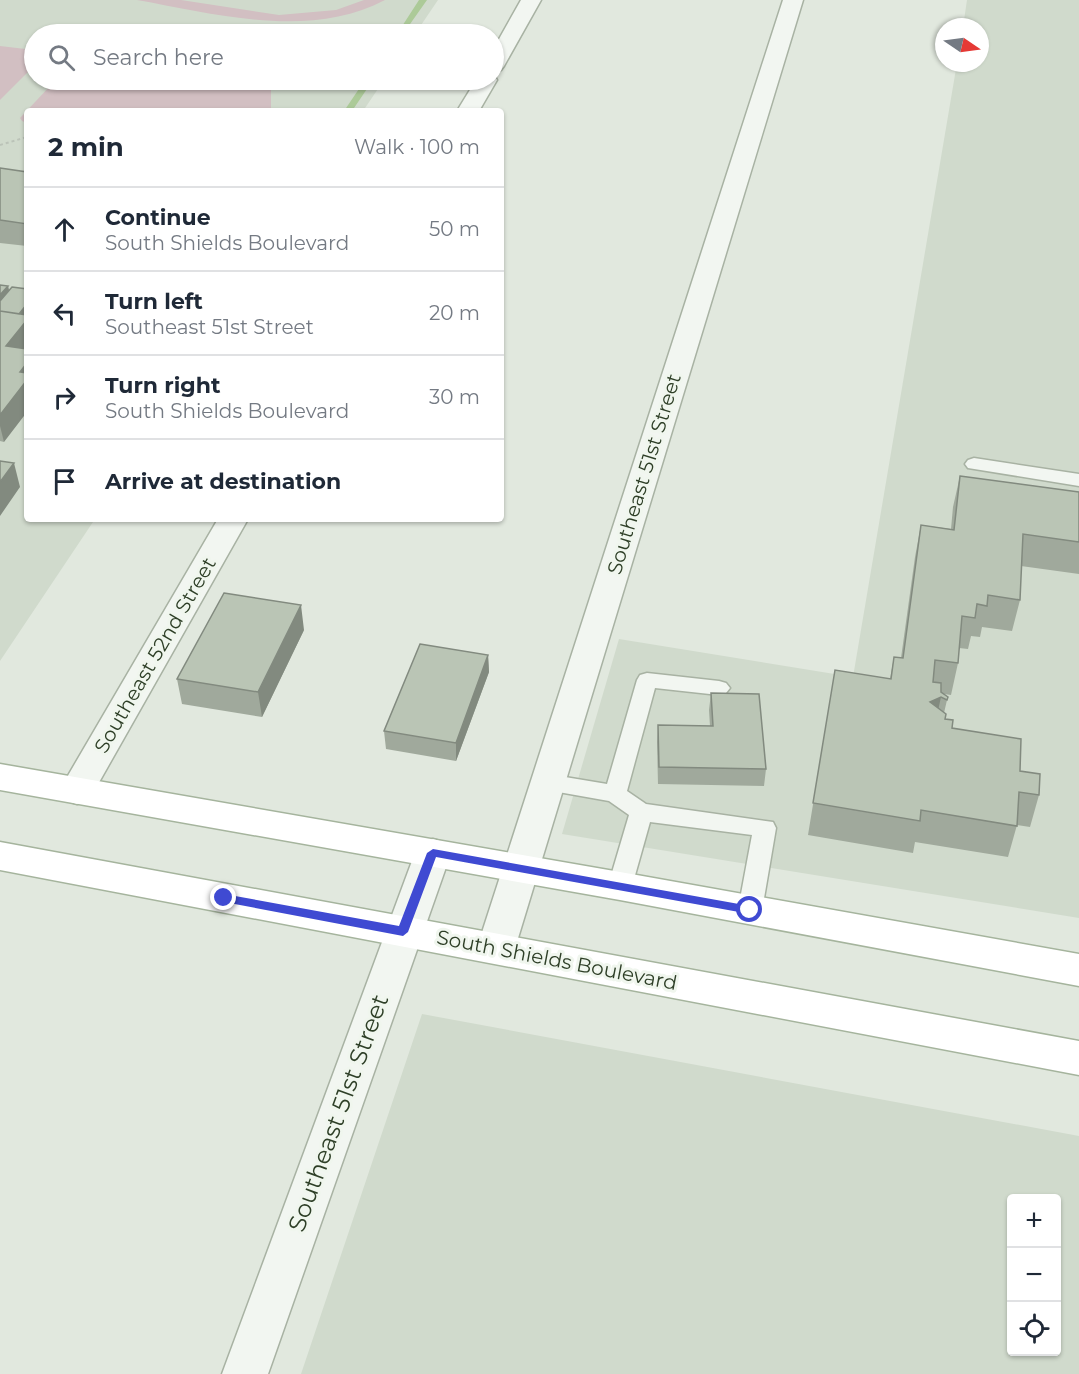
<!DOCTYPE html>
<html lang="en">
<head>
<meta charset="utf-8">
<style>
  :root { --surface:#fff; --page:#f6f6f7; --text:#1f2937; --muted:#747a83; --line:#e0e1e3 }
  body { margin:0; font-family:Montserrat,sans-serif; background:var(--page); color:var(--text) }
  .controls { position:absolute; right:18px; bottom:18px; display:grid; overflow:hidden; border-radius:6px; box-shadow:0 2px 4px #0004 }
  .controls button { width:54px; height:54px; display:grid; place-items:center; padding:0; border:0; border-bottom:2px solid var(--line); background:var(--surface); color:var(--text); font:30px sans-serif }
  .compass { position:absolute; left:935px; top:18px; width:54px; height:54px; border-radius:50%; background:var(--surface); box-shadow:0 2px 4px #0004; rotate:103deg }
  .stop { position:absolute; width:18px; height:18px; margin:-14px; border:4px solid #3f4ad2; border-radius:50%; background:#fff }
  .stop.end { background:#3f4ad2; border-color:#fff; box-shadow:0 2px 6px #0008 }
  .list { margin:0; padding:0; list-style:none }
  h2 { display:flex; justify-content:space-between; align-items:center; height:78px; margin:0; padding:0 24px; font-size:26px }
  h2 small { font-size:20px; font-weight:400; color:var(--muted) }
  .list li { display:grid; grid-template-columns:39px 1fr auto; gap:18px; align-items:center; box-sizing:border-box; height:84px; padding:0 24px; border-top:2px solid var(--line) }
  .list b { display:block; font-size:22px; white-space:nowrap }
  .list p { margin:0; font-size:20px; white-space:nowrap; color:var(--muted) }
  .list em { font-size:20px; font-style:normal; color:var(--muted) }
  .icon { flex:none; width:33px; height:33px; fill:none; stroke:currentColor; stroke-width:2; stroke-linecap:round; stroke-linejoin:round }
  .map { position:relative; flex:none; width:1079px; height:1374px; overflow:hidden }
  .search { position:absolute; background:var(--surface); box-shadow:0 2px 4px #0004; left:24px; top:24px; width:480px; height:66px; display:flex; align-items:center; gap:15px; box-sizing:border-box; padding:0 21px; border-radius:33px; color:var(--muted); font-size:22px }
  .panel { position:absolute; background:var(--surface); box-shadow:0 2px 4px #0004; left:24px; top:108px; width:480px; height:414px; border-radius:6px }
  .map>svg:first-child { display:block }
</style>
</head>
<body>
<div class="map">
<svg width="1079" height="1374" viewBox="0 0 1079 1374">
  <rect width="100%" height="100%" fill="#e1e8de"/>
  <path fill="#d0dacc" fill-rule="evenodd" d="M0 0H438L415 34H34V80H384L363 111H27V519H95L0 661Z
    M967 0H1079V918L562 834 619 639 853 677 957 63H980V27H963Z
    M422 1014 1079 1136V1374H301ZM1012 1198H1056V1352H1012Z"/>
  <path fill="#d2bfc2" d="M137 0H181L279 15 336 10 364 0H385C309 40 216 14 137 0Z
    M0 46 34 50V66L0 100Z
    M61 80H266L271 90V111H27V123L22 121 20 118 51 85Z"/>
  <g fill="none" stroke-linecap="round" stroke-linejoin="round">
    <path fill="#acca98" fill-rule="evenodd" d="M419 0H427L403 34H397Z
      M365 80H373L352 111H344Z"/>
    <defs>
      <path id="lane" d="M974 458 1079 474V486L968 468 965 464 968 460Z
        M647 673 719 681 726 683 730 688 726 693 719 695 655 688 627 791 646 804 773 822 776 828 762 910 758 917 750 919 742 917 738 910 752 835 650 822 632 886 628 892 620 895 612 892 608 886 629 815 609 801 547 790 539 788 536 782 539 776 547 774 607 784 637 680 640 675Z"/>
      <path id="street" d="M521 0H541L504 66 501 70 494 72V48Z
        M783 0H803L515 948 509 959 496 963 483 959 477 948Z
        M494 75 497 80 479 111H457L476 80H494Z
        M218 519H248L89 800 77 804 65 800 59 791Z
        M433 839 446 843 451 853 268 1374H222L415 853 420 843Z"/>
      <path id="primary" d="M0 764 620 872 1079 954V986L620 900 0 790Z
        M0 842 1079 1041V1075L0 870Z"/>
    </defs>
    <use href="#lane" stroke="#a8b2a3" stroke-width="3"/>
    <use href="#street" stroke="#a8b2a3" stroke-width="3"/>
    <use href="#primary" stroke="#a5b49d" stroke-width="3"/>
    <path stroke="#bbc3b8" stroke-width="2" stroke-dasharray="3 3" stroke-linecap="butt" d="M0 145 27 137"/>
    <use href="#lane" fill="#f2f6f1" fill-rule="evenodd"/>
    <use href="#street" fill="#f2f6f1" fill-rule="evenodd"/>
    <use href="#primary" fill="#fff" fill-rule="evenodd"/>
  </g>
  <path fill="#a0a99c" d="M0 168 27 172V246L0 243Z
    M0 285 8 286 9 291 4 442 0 441Z
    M960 476 1079 492V574L1021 566 1020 600 1012 631 982 627 980 637 971 636 968 649 959 648 958 663 951 695 944 694 947 700 944 713 945 719 952 728 1020 771 1039 795 1030 827 1017 825 1008 857 915 842 913 853 808 835 835 670 890 679 894 657 901 658 915 557 921 525 951 529 953 507Z
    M304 630 262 717 182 704 177 679Z
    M488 655 489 672 456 761 386 749 384 731Z
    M711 693 766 769 764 786 658 784 657 742 658 725 710 726 709 710Z"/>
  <path fill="#828a7f" d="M8 286 10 295 0 306V295Z
    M27 304V315L13 321Z
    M27 320V350L6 346Z
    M27 363V412L4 442 0 426V415L20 372Z
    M14 463 20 487 0 516V482Z
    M301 605 304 630 262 717 258 692Z
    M488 655 489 672 456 761V743Z
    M941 697 934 729 930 702Z"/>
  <path fill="#bac5b5" stroke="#828a7f" stroke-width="1.5" d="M0 168 27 172V224L0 220Z
    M0 285 8 286 0 295Z
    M12 287 27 289V304L19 314 0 311V301Z
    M0 311 27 315V320L6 346 27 349V363L20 372 27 373V380L0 415Z
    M0 461 14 463 0 482Z
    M960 476 1079 492V542L1023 534 1020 600 988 595 987 606 977 604 975 618 962 616 958 663 935 660 933 682 941 683V692L948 697 947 700 941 697 930 702 946 714 945 719 953 720 952 728 1021 739 1020 771 1040 774 1039 795 1019 792 1017 826 921 810 920 821 813 803 835 670 891 679 894 657 903 658 921 525 954 530Z
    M224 593 301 605 258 692 177 679Z
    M420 644 488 655 456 743 384 731Z
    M711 693 759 694 766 769 659 767 658 725 713 726Z"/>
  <path fill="#3f4ad2" d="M433 849 750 906 756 910 750 914 436 857 408 932 403 936 224 902 218 898 224 894 399 926 427 853Z"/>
  <g text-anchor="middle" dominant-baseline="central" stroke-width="6" stroke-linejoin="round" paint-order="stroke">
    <g font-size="20" fill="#2e3f27" stroke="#f0f6ee">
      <text transform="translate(644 474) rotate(-73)">Southeast 51st Street</text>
      <text transform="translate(155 655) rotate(-60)">Southeast 52nd Street</text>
      <text transform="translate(557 960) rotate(11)">South Shields Boulevard</text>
    </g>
    <g font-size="24" fill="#2e3f27" stroke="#f0f6ee">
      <text transform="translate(338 1113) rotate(-70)">Southeast 51st Street</text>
    </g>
  </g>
</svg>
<div class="controls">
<button>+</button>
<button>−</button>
<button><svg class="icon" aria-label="locate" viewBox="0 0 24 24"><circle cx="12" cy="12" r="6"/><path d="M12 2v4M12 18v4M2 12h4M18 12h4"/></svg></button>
</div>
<svg class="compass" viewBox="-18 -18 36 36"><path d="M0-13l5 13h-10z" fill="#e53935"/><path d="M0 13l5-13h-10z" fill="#747a83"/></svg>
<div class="stop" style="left:750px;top:910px"></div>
<div class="stop end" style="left:224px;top:898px"></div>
<div class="search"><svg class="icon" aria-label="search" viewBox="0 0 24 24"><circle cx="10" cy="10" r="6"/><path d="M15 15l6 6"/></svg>Search here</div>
<section class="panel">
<h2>2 min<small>Walk · 100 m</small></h2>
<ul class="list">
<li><svg class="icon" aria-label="ahead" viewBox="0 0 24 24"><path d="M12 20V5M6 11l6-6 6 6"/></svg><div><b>Continue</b><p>South Shields Boulevard</p></div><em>50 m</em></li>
<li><svg class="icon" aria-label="left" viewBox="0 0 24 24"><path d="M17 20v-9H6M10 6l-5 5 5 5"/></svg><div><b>Turn left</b><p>Southeast 51st Street</p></div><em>20 m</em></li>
<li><svg class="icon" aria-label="right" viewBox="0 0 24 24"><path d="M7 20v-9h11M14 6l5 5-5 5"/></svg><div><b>Turn right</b><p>South Shields Boulevard</p></div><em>30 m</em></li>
<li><svg class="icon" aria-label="arrive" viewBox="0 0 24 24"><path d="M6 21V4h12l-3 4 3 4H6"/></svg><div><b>Arrive at destination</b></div></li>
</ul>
</section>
</div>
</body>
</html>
